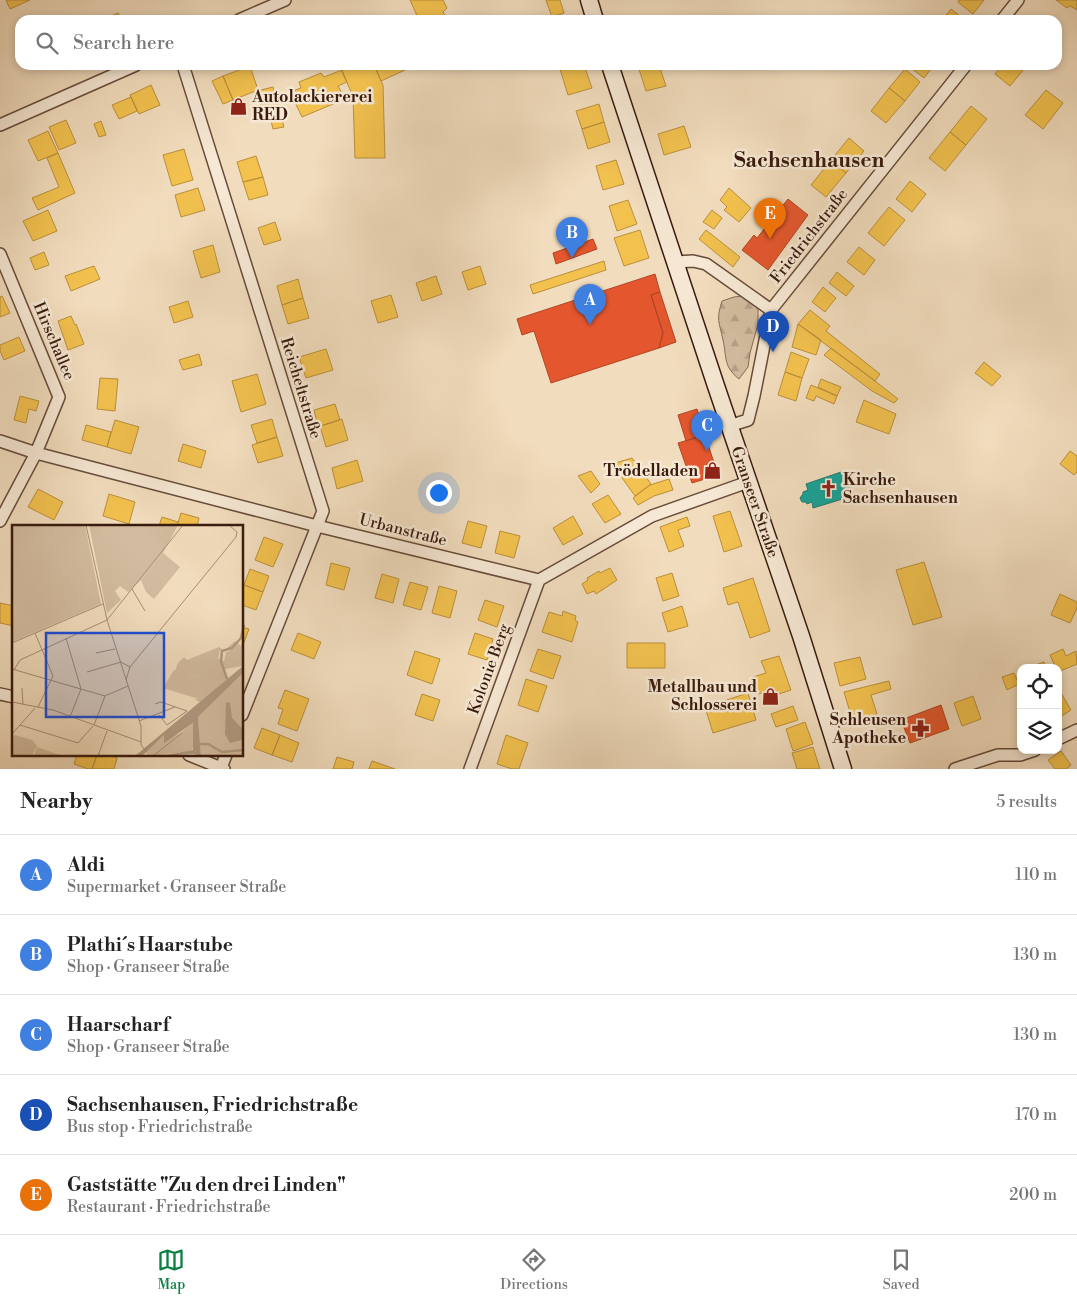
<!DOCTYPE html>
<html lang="en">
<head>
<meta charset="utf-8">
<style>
  :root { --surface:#fff; --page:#f6f6f6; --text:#222; --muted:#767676; --line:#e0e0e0; --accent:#0b8043 }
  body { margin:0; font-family:"Libre Bodoni",serif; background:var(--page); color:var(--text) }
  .controls { position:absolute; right:15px; bottom:15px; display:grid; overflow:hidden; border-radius:10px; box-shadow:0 2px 8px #0003 }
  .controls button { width:45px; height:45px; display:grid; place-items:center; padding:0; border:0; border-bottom:1px solid var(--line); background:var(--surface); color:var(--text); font:25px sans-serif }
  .you { position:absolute; left:438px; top:492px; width:18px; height:18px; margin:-12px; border:4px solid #fff; border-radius:50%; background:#1a73e8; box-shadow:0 0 0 8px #1a73e833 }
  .badge { display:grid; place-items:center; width:32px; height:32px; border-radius:50%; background:var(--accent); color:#fff; font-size:16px; font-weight:700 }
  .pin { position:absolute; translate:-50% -41px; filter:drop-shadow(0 1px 2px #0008) }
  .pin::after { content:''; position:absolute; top:26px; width:18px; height:15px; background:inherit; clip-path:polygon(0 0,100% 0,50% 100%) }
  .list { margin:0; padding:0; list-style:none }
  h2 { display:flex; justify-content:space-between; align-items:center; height:65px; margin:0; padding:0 20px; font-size:21px }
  h2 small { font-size:16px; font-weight:400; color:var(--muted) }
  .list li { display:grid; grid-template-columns:32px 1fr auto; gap:15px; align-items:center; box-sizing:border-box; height:80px; padding:0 20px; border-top:1px solid var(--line) }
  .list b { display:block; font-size:19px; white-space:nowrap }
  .list p { margin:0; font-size:16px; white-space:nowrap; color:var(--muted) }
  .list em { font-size:16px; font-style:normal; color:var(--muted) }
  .icon { flex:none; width:28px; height:28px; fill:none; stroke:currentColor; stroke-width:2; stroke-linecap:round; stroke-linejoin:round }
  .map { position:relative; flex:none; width:1077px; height:769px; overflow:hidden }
  .search { position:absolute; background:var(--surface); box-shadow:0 2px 8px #0003; left:15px; right:15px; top:15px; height:55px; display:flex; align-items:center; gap:12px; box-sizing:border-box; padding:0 18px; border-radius:15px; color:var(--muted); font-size:19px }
  .sheet { height:465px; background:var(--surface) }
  nav { display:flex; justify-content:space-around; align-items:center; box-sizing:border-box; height:70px; border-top:1px solid var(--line); background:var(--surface); font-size:14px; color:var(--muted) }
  nav a { display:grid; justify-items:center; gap:2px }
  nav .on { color:var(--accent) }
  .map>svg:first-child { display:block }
</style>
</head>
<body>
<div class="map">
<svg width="1077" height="769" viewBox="0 0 1077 769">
  <defs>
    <pattern id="forest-firs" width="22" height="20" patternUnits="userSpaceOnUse" patternTransform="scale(1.25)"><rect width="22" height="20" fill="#d2bb9f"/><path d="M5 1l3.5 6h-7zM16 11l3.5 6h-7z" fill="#b5a088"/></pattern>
  </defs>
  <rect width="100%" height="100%" fill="#f1dcbd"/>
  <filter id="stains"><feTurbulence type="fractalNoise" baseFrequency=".004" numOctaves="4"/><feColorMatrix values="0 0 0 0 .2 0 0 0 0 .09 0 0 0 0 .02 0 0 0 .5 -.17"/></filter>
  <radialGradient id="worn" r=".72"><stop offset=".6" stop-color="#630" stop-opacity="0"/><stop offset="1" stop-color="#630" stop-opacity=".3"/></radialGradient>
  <path fill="url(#forest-firs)" stroke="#866b56" d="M742 296 758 308V324L750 353 748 367 739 379C723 366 727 358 723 340 719 321 716 320 722 301L734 297Z"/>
  <path fill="#f2c14e" stroke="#ba8f3b" d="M6 0H30L10 9Z
    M410 0H443L447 8 443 12 447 20H419Z
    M546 0H560L564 13 552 17Z
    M959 0H984L973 14 958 2Z
    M1056 0H1077V10L1070 6 1067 8Z
    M951 9 965 20H942Z
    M118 13 121 20H102Z
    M339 65H374L383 85 385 158H355L353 96Z
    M374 65H416L381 81Z
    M564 65H584L592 88 568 95 559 66Z
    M643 65H659L666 86 646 91 638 66Z
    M907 65H934L924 78Z
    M1002 65H1019L1024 69 1010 86 995 74Z
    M250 66 258 90 233 100 223 76Z
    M905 69 920 82 905 101 889 88Z
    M342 70 347 82 338 86 345 99 302 117 290 92 301 88 299 82 321 73 324 77Z
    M223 76 233 100 223 104 212 81Z
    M151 85 160 105 139 114 130 95Z
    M273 87 284 127 273 129 268 109 262 111 257 91Z
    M889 88 905 101 886 123 871 111Z
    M1046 90 1063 103 1043 129 1025 115Z
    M131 97 137 111 119 119 112 105Z
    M599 104 604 122 582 129 576 111Z
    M971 106 987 119 966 145 950 132Z
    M66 120 76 143 59 150 49 127Z
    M101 121 106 135 99 137 94 124Z
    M604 122 610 142 588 149 582 129Z
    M684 126 691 147 664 155 658 134Z
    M48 131 58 153 38 161 28 140Z
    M950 132 966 145 945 171 929 158Z
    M849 138 864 151 846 173 831 160Z
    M184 149 193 180 172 186 163 155Z
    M58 153 75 193 38 210 32 198 59 187 47 158Z
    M256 156 263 177 243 182 237 162Z
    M616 160 624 184 603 190 596 166Z
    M831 160 846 173 826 197 811 185Z
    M263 177 268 195 249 200 243 182Z
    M910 181 926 194 912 212 896 199Z
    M198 188 205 210 181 217 175 195Z
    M729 188 751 208 739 222 724 210 727 207 720 200Z
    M628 200 637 224 617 231 609 206Z
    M889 207 905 220 884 246 868 233Z
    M48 210 57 231 33 241 23 221Z
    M712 210 722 218 714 229 703 222Z
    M275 222 281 240 264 245 258 228Z
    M640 230 649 258 624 266 614 238Z
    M706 230 740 257 733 267 699 239Z
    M213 245 220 272 201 278 193 251Z
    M859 247 875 260 864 275 847 262Z
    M44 252 49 265 35 270 30 258Z
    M604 261 606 270 533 294 530 285Z
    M94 266 100 279 71 291 65 276Z
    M480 266 486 284 468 290 462 272Z
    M837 272 854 286 846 296 829 283Z
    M436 276 442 294 422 301 416 283Z
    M298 279 303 298 282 305 277 286Z
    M823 287 836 298 825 312 812 302Z
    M391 295 398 317 378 323 371 301Z
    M2 296 10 313 0 317V297Z
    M303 298 309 318 288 324 282 305Z
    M188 301 193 317 174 323 169 307Z
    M810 310 830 326 826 331 880 374 875 381 798 324Z
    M71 316 75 325 76 324 84 344 68 350 58 321Z
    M798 324 821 340 816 355 792 347Z
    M19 337 25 351 4 360 0 351V345Z
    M831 348 875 381 898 399 894 403 872 391 824 355Z
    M326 349 333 370 306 378 299 357Z
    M791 352 809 359 802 378 785 372Z
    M199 354 202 365 183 370 179 360Z
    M984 362 1001 376 992 386 975 373Z
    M785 372 802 378 796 401 778 395Z
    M257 374 266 404 241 412 232 381Z
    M100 378 118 379 115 411 97 409Z
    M821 379 841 387 837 396 818 387Z
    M811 385 837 396 834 404 816 396 814 401 806 398Z
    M20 396 39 401 36 411 29 409 26 423 14 420Z
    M864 400 896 414 889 434 856 422Z
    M335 404 340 420 318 427 314 410Z
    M272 419 277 437 257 443 251 425Z
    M342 419 348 440 326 447 320 426Z
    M115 420 139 427 131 454 107 447Z
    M86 425 111 432 107 447 82 440Z
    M277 437 283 456 258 463 252 445Z
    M183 444 206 451 201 468 178 461Z
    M1070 451 1077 456V472L1074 475 1060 464Z
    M632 458 651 484 635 496 612 464Z
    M357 460 363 481 337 489 332 468Z
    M591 471 600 484 591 493 578 476Z
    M669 479 673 490 654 496 638 505 633 498 650 485Z
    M38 489 63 502 54 520 28 507Z
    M109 494 135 502 129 524 103 516Z
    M608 495 621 514 605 523 592 504Z
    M730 511 742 546 724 552 713 516Z
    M181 513 199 518 197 526H177Z
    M573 516 583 534 563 545 553 528Z
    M162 517 178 522 177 526H159Z
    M687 517 690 526 678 530 684 546 669 552 660 527Z
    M468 521 487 526 481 548 462 543Z
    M500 531 520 536 514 558 495 553Z
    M264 537 283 544 273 567 255 560Z
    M924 562 942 617 913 625 896 570Z
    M331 563 350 568 344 590 326 585Z
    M610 568 617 580 596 594 594 591 587 594 582 584 588 580 587 578 599 571 600 573Z
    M250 569 269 576 263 592 244 585Z
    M672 573 679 596 663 601 656 578Z
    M382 574 399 579 393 603 375 598Z
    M753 578 770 631 750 638 738 602 728 605 723 588Z
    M410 582 428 587 421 610 403 605Z
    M244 585 263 592 256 610 242 605V588Z
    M439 586 457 591 450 618 432 613Z
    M1060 594 1077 602V608L1070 623 1051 615Z
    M485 600 504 606 497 627 478 620Z
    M0 603 14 606V626L0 623Z
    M682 606 688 626 668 632 662 613Z
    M563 611 576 616 575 620 578 622 572 642 542 632 549 612 562 616Z
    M242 627 249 629 243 645H242Z
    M298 633 321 642 314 659 291 650Z
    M475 633 493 639 487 660 468 654Z
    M627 643H665V668H627Z
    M538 649 561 656 553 679 530 671Z
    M1063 649 1066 656 1076 651 1077 664 1058 672V668H1056L1050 655Z
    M415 651 440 659 432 684 407 675Z
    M779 656 791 690 776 695 774 689 758 694 753 677 766 673 761 661Z
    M860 657 866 679 840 686 834 663Z
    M1044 662 1046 668H1030V667Z
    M1014 673 1019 684 1007 690 1002 677Z
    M526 679 547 686 538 712 518 705Z
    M889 681 891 689 871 695 877 714 853 722 844 692Z
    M285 690 309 699 297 731 278 724 283 709 278 708Z
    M748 693 756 720 713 733 705 707Z
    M1061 693 1071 710 1058 718V694Z
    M422 694 440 700 433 721 415 715Z
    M973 696 981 719 962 726 954 703Z
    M793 706 798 720 776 727 771 714Z
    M805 722 813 744 793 751 786 729Z
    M262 728 280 735 272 755 254 748Z
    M280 735 299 743 292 762 272 755Z
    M506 735 528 743 519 769H512L497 764Z
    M813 747 820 769H797L792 753Z
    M1061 751 1071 765 1066 769H1055L1048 760Z
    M77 755H97L92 769H88L74 764Z
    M97 755H110L117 758 114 769H92Z
    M337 757 354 762 352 769H333Z
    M372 761 395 769H369Z"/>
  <path fill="#e4572e" stroke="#b14524" d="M788 199 808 215 768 270 742 250 754 235 757 238Z
    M593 239 597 249 556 264 553 253Z
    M655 274 660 292 651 295 663 333 659 348 551 383 534 331 522 335 517 319Z
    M660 292 676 342 659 348 663 333 651 295Z
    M697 409 705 435 686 441 678 415Z
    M705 435 717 472 715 476 692 483 678 443Z
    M941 705 949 729 910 743 901 720Z"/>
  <path fill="#17a398" stroke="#217a6f" d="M844 471 846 478 850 482 851 487 850 490 852 498 847 499 846 498 813 508 812 502 807 504 806 502H802L800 498 803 494V492L808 490 806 484Z"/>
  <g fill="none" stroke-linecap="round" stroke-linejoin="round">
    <defs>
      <path id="minor" d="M239 20 285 0
        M1002 20 1018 0
        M183 65 323 511 242 715
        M0 125 136 65
        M0 254 59 397 36 453 0 521
        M676 262 693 261 706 264 771 310
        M729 426 748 420 754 396 771 310 966 65
        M0 441 36 453 317 526 539 580 652 516 748 482
        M0 694 14 697
        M1058 739 1077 730
        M189 755 224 769
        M221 768 226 755
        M470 769 539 580
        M955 769 998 755H1020L1035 750"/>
      <path id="secondary" d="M589 0 595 20
        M610 65 716 386 801 636 843 769"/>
    </defs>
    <use href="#minor" stroke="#674b3a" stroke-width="14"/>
    <use href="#secondary" stroke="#391b0e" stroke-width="19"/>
    <use href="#minor" stroke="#f6e8d4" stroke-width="11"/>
    <use href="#secondary" stroke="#f6e8d4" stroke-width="16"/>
  </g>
  <defs>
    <symbol id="shop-bare" viewBox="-9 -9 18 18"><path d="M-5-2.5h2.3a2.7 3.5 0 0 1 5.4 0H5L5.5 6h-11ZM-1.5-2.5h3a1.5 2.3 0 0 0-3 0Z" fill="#8f2418" stroke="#f6e8d4" stroke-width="2.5" paint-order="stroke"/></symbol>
    <symbol id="church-bare" viewBox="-9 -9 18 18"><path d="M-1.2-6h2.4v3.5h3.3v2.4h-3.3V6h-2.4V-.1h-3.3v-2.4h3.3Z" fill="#8f2418" stroke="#f6e8d4" stroke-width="2.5" paint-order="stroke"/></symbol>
    <symbol id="pharmacy-bare" viewBox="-9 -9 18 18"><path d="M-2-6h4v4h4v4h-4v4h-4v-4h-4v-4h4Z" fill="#8f2418" stroke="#f6e8d4" stroke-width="2.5" paint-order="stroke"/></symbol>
  </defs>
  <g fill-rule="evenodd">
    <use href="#shop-bare" x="226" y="94" width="25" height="25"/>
    <use href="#shop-bare" x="700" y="458" width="25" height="25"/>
    <use href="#church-bare" x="816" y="476" width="25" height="25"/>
    <use href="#shop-bare" x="758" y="684" width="25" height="25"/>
    <use href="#pharmacy-bare" x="908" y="716" width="25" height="25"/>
  </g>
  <g text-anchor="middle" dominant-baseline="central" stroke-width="5" stroke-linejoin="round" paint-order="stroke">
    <g font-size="16" font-weight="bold" fill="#391b0e" stroke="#f6e8d4" text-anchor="end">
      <text x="252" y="97" text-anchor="start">Autolackiererei<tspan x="252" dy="18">RED</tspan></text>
      <text x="698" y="471">Trödelladen</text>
      <text x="843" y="480" text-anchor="start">Kirche<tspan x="843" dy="18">Sachsenhausen</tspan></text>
      <text x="757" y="687">Metallbau und<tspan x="757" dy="18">Schlosserei</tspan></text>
      <text x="906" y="720">Schleusen<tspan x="906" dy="18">Apotheke</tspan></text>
    </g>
    <g font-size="16" fill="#391b0e" stroke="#f6e8d4">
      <text transform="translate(809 236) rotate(-52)">Friedrichstraße</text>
      <text transform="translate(54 341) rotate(67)">Hirschallee</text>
      <text transform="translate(301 388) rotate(73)">Reicheltstraße</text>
      <text transform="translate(755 502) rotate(71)">Granseer Straße</text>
      <text transform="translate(403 530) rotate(14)">Urbanstraße</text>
      <text transform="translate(489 669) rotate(-70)">Kolonie Berg</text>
    </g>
    <g font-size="21" font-weight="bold" fill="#391b0e" stroke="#f6e8d4">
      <text x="809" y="161">Sachsenhausen</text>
    </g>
  </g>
  <g transform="translate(12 525)">
    <rect width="231" height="231" fill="#f1dcbd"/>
    <path d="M25 222 51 231H22Z" fill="#d2bb9f"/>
    <path d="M0 0H73L89 79 0 117ZM77 0H166L151 28 129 55 116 67 108 61 103 66 109 75 95 88ZM166 138 179 150 192 152 186 158 163 146ZM204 156 211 158 181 185 188 177 182 174H190ZM181 198 183 219 179 226 140 231 134 225 152 210 167 209ZM3 210 20 215 25 221 20 231H0V211Z" fill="#d2bb9f"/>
    <path d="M231 115V141L213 144 212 151 217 153 211 158 204 156 190 175 151 163 162 145 181 152 186 158 191 152 179 150 166 138 172 132 175 135 207 122 213 126 208 125 206 133 212 136 214 127 218 126 216 122 223 116 229 121ZM231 148V204L226 199 218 218 231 215V231H189L186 192Z" fill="#d2bb9f"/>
    <path d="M151 28 168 42 142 74 134 67 129 55Z" fill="#d2bb9f"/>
    <path d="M231 141V148L186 192 189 231 181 229 148 231 181 225V198L152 218V210L130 231H123ZM214 177 218 178 220 193 231 204V215L218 218 213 209Z" fill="#b29a82"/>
    <path fill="none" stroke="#b29a82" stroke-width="2.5" d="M215 154 209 136 210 126 220 123 229 113 232 100M187 219H196L210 227 232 225"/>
    <path fill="none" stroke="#a78f77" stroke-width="1" d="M74 0 95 95 129 201V220L138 231M120 64 133 86M23 108 41 151 26 182M54 113 69 164 58 192M0 118 91 79M84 128 103 124M0 144 93 171 116 161M2 145 8 135 95 95 171 0M75 147 109 137 118 142M114 155 118 142 224 12 225 7 217 0M10 163 11 180M0 177 41 185 129 217M143 179 149 177 175 186 155 200 147 190M127 196 163 182M8 200 66 218 81 201M82 200 93 171M0 209 23 183M86 231 95 206M141 231 170 208"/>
    <path fill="#1d4ed8" fill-opacity="0.15" stroke="#1d4ed8" stroke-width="2.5" d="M34 108H152V192H34Z"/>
    <rect width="231" height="231" fill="none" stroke="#391b0e" stroke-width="2.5"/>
  </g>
  <rect width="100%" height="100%" filter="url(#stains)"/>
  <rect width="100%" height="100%" fill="url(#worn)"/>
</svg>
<div class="controls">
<button><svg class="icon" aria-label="locate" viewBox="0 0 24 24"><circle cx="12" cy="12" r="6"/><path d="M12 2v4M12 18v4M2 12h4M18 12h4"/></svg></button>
<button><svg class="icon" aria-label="layers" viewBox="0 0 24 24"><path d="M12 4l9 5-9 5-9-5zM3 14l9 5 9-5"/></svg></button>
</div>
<div class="you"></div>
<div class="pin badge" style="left:590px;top:325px;background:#3f7fe0">A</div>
<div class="pin badge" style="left:572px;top:258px;background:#3f7fe0">B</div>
<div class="pin badge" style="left:707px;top:451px;background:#3f7fe0">C</div>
<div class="pin badge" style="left:773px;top:352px;background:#1a4fb4">D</div>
<div class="pin badge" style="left:770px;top:239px;background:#e8710a">E</div>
<div class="search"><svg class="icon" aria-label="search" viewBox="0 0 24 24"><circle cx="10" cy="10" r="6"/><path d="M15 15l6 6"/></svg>Search here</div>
</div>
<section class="sheet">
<h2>Nearby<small>5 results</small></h2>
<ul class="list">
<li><span class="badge" style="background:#3f7fe0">A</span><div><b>Aldi</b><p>Supermarket · Granseer Straße</p></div><em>110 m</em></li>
<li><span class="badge" style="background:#3f7fe0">B</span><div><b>Plathi´s Haarstube</b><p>Shop · Granseer Straße</p></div><em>130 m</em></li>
<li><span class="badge" style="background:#3f7fe0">C</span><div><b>Haarscharf</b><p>Shop · Granseer Straße</p></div><em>130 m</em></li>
<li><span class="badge" style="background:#1a4fb4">D</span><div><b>Sachsenhausen, Friedrichstraße</b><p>Bus stop · Friedrichstraße</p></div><em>170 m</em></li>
<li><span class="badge" style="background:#e8710a">E</span><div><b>Gaststätte &quot;Zu den drei Linden&quot;</b><p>Restaurant · Friedrichstraße</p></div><em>200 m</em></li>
</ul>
</section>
<nav>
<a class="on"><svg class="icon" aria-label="map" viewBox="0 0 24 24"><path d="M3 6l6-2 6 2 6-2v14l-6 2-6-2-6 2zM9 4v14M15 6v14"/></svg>Map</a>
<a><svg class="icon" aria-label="directions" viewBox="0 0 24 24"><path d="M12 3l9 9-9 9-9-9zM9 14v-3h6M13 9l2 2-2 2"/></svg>Directions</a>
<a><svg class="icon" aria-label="saved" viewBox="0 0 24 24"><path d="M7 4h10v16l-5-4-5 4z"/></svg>Saved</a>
</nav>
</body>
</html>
